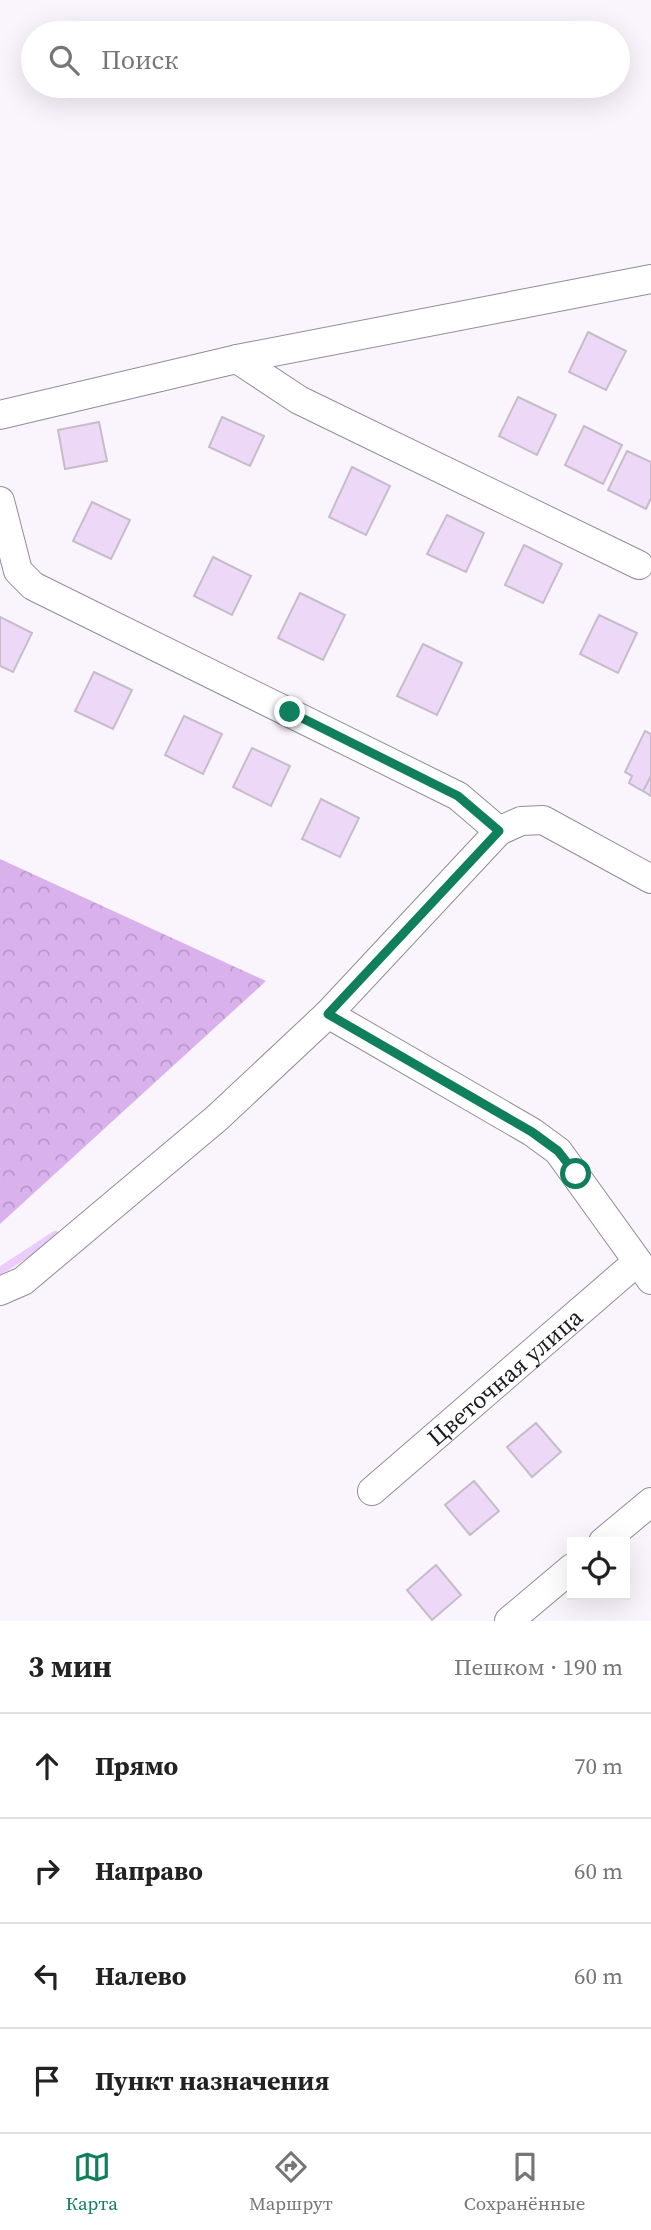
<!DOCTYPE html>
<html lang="ru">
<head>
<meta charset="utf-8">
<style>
  :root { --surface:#fff; --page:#f2f2f2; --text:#222; --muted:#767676; --line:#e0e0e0; --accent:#107f5c }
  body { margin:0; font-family:"Source Serif 4",serif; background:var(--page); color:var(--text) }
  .controls { position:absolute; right:21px; bottom:21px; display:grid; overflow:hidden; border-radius:0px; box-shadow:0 7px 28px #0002 }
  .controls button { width:63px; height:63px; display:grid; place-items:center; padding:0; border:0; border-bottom:2px solid var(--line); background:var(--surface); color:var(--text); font:35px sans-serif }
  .stop { position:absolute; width:21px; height:21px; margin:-16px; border:5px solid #107f5c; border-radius:50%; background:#fff }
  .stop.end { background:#107f5c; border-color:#fff; box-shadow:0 2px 7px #0008 }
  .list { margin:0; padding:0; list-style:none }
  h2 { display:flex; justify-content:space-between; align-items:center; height:91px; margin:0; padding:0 28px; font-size:30px }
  h2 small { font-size:23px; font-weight:400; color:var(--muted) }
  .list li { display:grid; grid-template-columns:46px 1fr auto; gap:21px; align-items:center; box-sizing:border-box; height:105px; padding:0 28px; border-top:2px solid var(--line) }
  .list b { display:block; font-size:26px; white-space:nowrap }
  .list em { font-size:23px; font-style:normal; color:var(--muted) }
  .icon { flex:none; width:38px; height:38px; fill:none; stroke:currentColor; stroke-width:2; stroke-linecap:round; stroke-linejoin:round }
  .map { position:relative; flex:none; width:651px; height:1621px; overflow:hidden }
  .search { position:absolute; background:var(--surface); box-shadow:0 7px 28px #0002; left:21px; right:21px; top:21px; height:77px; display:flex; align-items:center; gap:18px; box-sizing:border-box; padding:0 24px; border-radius:38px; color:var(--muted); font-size:26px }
  .sheet { height:511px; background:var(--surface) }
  nav { display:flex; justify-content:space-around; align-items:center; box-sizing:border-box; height:98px; border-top:2px solid var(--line); background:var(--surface); font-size:19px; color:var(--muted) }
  nav a { display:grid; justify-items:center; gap:4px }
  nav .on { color:var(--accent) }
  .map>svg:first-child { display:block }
</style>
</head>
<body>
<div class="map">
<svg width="651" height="1621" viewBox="0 0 651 1621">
  <defs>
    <pattern id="forest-crowns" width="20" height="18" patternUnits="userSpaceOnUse" patternTransform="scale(1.75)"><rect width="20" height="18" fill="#d9b1ec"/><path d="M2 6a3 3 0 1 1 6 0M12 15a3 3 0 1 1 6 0" fill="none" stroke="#ba98ca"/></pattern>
  </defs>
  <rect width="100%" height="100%" fill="#faf4fd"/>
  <path fill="url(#forest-crowns)" d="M0 859 266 981 0 1224Z"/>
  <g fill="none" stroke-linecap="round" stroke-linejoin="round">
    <path stroke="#ebccfa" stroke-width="8" d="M0 1271 55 1235"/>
  </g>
  <path fill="#edd9f7" stroke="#c6bcca" stroke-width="2" d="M588 332 626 351 606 390 569 372Z
    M518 397 556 415 537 455 499 436Z
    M222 417 264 436 250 466 209 447Z
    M99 422 107 461 65 469 58 430Z
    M584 426 622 445 603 484 565 465Z
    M627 451 651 462V498L646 509 608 490Z
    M352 467 390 486 366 535 329 517Z
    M92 502 130 520 111 559 73 541Z
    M447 515 484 533 466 572 427 554Z
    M524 545 562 564 543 603 505 585Z
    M213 557 251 576 232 615 194 596Z
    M300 593 345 615 323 660 278 638Z
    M599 615 637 633 618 673 580 654Z
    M0 617 32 633 13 672 0 666Z
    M423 644 462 663 437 715 397 696Z
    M94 672 132 690 113 729 75 711Z
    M184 716 222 734 203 774 165 755Z
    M645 731 651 734V776L643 791 629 783 632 776 625 772Z
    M252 748 290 766 271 806 233 787Z
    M651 776V796L643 791Z
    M321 799 359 818 340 857 302 839Z
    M536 1423 561 1452 532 1477 507 1447Z
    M474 1481 499 1511 470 1535 445 1505Z
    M436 1565 461 1595 432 1620 407 1590Z"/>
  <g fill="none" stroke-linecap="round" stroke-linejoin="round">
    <defs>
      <g id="minor">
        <path d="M237 359 299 400 639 565"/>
        <path d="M0 415 237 359 651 279"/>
        <path d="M0 501 18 571 33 586 458 796 499 831"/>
        <path d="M328 1014 532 1132 558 1151 651 1280"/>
        <path d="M0 1291 23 1281 217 1118 328 1014 499 831 521 821 543 820 651 879"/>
        <path id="s1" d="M372 1491 637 1262"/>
        <path d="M603 1542 651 1502"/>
        <path d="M509 1621 572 1568"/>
      </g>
    </defs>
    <use href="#minor" stroke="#948b99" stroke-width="30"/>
    <use href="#minor" stroke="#fff" stroke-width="28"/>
  </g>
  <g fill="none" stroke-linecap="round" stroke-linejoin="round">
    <path stroke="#107f5c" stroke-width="9" d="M290 712 458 796 499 831 328 1014 532 1132 558 1151 576 1174"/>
  </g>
  <g text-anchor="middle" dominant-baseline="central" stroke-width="5" stroke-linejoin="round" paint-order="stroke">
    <g font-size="24" fill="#1f1c21" stroke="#fff">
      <text stroke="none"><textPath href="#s1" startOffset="175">Цветочная улица</textPath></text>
    </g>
  </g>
</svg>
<div class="controls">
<button><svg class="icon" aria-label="locate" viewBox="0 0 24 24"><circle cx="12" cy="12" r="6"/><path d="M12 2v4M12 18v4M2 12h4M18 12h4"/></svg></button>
</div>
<div class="stop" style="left:576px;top:1174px"></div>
<div class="stop end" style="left:290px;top:712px"></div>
<div class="search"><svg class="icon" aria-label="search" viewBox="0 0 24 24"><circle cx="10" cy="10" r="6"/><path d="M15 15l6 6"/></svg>Поиск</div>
</div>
<section class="sheet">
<h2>3 мин<small>Пешком · 190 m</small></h2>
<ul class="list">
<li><svg class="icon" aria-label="ahead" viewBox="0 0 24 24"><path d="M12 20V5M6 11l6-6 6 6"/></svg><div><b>Прямо</b></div><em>70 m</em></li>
<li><svg class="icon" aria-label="right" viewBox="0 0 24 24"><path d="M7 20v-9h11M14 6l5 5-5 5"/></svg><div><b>Направо</b></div><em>60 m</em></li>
<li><svg class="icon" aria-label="left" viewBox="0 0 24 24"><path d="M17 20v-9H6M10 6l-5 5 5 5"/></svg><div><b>Налево</b></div><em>60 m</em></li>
<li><svg class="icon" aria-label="arrive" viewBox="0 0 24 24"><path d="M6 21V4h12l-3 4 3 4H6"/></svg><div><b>Пункт назначения</b></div></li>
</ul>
</section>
<nav>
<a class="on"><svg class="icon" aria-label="map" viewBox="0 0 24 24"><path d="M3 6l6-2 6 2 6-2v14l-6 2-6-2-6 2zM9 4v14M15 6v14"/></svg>Карта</a>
<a><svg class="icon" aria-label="directions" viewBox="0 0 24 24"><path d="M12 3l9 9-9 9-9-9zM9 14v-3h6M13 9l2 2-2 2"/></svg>Маршрут</a>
<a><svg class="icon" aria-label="saved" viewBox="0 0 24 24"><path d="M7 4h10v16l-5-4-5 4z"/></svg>Сохранённые</a>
</nav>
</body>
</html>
